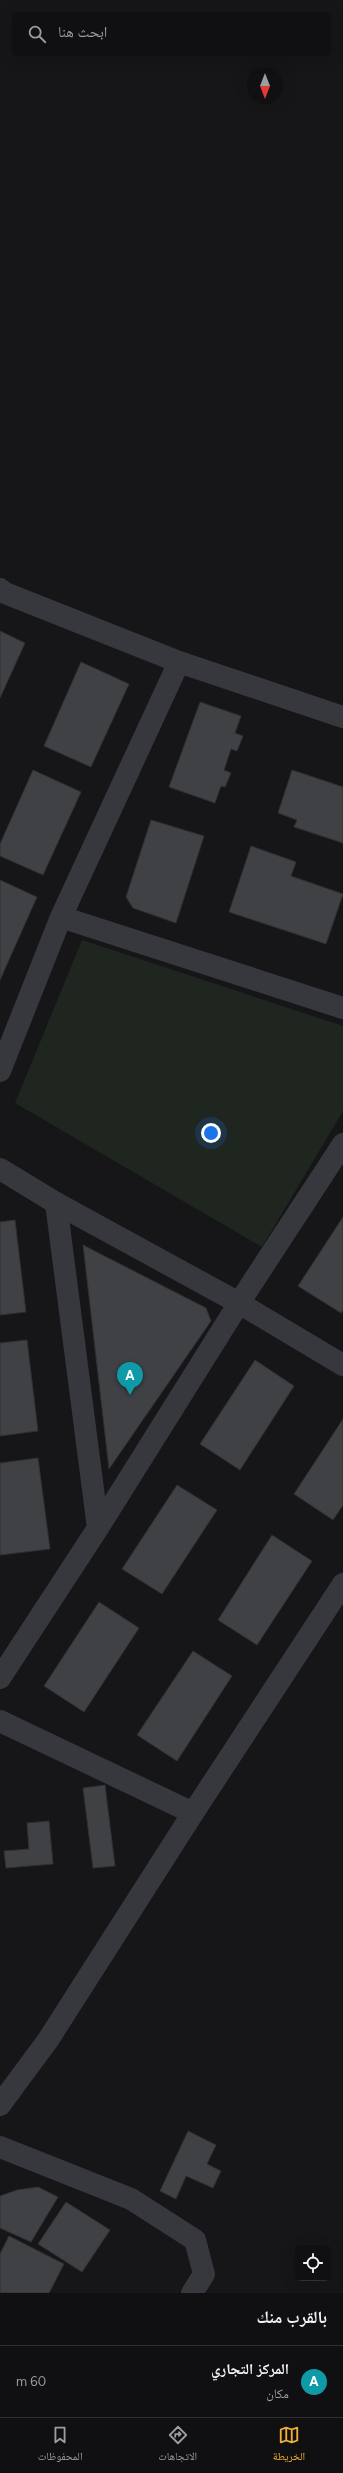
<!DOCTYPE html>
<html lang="ar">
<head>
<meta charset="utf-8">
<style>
  :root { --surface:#101012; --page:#19191b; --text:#f1f3f6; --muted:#9c9d9f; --line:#303032; --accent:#f2b134 }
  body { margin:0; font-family:Figtree,"Noto Naskh Arabic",sans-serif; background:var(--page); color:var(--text); direction:rtl }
  .controls { position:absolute; right:12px; bottom:12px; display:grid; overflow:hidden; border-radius:6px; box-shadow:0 4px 16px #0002 }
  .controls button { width:36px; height:36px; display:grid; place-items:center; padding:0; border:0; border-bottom:1px solid var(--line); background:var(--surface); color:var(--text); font:20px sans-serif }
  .compass { position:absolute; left:247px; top:68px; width:36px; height:36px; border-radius:50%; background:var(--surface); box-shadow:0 4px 16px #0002; rotate:180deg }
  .you { position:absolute; left:211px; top:1133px; width:14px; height:14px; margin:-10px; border:3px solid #fff; border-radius:50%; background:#1a73e8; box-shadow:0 0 0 6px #1a73e833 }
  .badge { display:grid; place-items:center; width:26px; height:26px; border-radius:50%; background:var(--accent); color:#fff; font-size:13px; font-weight:700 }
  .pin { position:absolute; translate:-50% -33px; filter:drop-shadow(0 1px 2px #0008) }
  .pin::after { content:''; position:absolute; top:21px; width:14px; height:12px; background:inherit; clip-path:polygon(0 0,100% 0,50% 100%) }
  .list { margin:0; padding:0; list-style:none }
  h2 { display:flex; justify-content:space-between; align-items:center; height:52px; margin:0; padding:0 16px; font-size:17px }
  h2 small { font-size:13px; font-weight:400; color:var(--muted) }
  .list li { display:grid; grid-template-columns:26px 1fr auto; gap:12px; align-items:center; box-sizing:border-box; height:72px; padding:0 16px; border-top:1px solid var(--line) }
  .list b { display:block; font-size:15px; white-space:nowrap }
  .list p { margin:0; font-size:13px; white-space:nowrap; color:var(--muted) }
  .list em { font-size:13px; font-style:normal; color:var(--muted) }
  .icon { flex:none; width:22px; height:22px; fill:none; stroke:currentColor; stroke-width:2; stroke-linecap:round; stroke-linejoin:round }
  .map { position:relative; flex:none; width:343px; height:2293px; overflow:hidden; direction:ltr }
  .search { position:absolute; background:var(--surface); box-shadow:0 4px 16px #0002; left:12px; right:12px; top:12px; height:44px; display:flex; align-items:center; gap:10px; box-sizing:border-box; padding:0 14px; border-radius:6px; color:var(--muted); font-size:15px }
  .sheet { height:124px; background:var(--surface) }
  nav { display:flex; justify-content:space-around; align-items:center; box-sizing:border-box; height:56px; border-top:1px solid var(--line); background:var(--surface); font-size:11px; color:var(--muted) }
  nav a { display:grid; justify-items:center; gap:2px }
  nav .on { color:var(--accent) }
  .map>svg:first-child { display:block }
</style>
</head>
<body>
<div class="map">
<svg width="343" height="2293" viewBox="0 0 343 2293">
  <rect width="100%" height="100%" fill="#161618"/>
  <path fill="#1e261f" d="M82 940 343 1026V1111L262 1247 15 1103Z"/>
  <path fill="#404145" stroke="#303034" d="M0 631 25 643 0 698Z
    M81 662 129 684 91 767 44 746Z
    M200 702 241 716 235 733 243 736 237 751 231 749 224 770 231 773 225 787 221 786 215 803 169 787Z
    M33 770 81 792 43 875 0 856V844Z
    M292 770 343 787V843L294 827 297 820 278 813Z
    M151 820 204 836 176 923 133 908 126 897Z
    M251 846 296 862 291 876 343 894 326 944 229 912Z
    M0 880 37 897 0 980Z
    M343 1217V1310L341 1313 298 1286Z
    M15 1220 26 1312 0 1315V1222Z
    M83 1245 206 1308 211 1321 109 1469Z
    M27 1340 38 1431 0 1436V1343Z
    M255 1360 294 1386 240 1470 200 1444Z
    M343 1419V1505L333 1520 294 1494Z
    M38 1458 50 1549 0 1555V1463Z
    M177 1485 217 1510 162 1594 122 1569Z
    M272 1535 312 1561 257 1645 218 1620Z
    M99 1602 139 1628 84 1712 44 1686Z
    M193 1651 232 1676 177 1761 137 1735Z
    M105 1785 115 1866 93 1868 83 1788Z
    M49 1821 53 1864 6 1868 4 1851 29 1849 27 1823Z
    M188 2131 216 2145 207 2164 221 2171 213 2188 186 2176 176 2199 160 2191Z
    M38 2187 58 2197 31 2242 0 2228V2196L17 2190Z
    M66 2202 110 2230 82 2272 38 2244Z
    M9 2236 64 2264 49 2293H0V2254Z"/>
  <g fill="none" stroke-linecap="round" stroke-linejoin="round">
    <path stroke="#37383d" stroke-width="22" d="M0 589 5 593 179 662 343 717
      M61 917 179 662
      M0 1071 61 917 343 1008
      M0 1169 56 1203 239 1303 343 1365
      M98 1528 239 1303 343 1144
      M0 1678 98 1528 56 1203
      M0 1721 193 1813
      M0 2147 131 2199 195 2240 204 2274 192 2293"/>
    <path stroke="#37383d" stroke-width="22" d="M0 2105 48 2040 193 1813 343 1584"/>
  </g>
</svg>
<div class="controls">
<button><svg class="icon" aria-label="locate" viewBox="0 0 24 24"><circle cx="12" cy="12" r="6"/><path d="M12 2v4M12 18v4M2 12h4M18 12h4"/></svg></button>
</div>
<svg class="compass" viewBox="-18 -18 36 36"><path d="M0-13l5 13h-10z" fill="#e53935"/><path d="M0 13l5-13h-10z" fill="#9c9d9f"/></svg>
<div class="you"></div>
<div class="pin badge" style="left:130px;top:1395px;background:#0f9aa8">A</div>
<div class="search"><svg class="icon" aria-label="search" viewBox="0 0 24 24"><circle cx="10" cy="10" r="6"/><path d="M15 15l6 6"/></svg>ابحث هنا</div>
</div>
<section class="sheet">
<h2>بالقرب منك<small></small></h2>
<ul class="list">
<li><span class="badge" style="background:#0f9aa8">A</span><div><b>المركز التجاري</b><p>مكان</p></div><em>60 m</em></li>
</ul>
</section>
<nav>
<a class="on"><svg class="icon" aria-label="map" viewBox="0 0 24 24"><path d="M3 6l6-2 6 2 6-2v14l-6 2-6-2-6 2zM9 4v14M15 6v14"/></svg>الخريطة</a>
<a><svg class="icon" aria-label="directions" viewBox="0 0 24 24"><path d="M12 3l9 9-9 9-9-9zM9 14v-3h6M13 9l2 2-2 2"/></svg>الاتجاهات</a>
<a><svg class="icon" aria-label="saved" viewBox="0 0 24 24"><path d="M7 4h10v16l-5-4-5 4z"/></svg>المحفوظات</a>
</nav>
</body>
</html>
